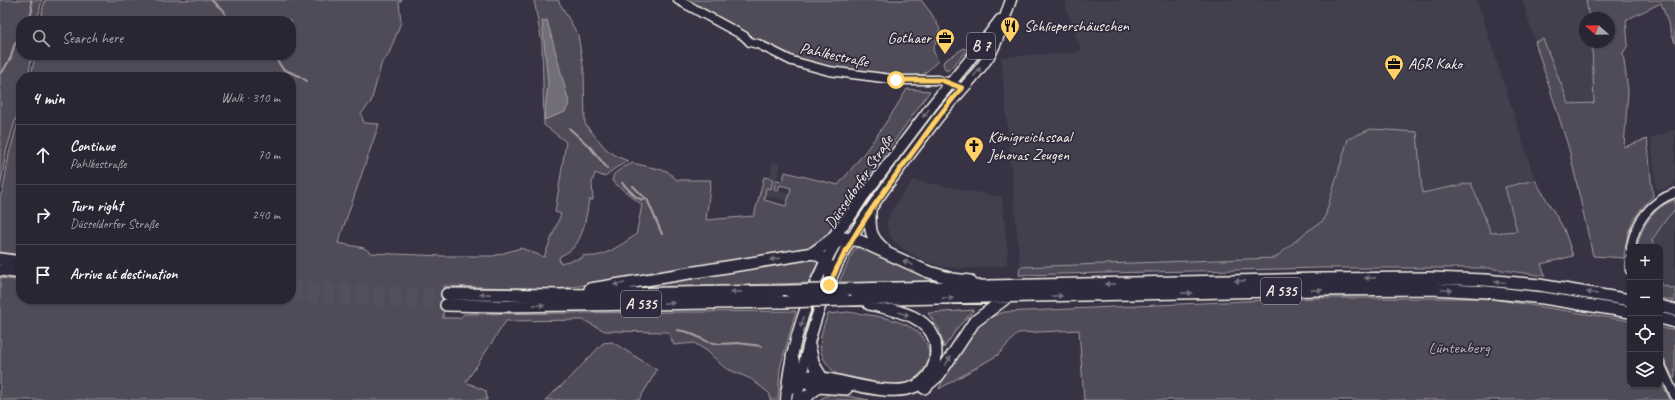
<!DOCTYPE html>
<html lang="en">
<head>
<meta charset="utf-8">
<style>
  :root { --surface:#292633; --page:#312e3b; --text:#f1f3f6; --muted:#a5a5ac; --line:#45434e }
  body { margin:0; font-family:Caveat,sans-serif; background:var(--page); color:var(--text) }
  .controls { position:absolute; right:12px; bottom:12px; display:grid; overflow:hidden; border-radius:8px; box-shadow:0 1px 3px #0004 }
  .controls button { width:36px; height:36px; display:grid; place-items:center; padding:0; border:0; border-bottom:1px solid var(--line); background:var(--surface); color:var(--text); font:20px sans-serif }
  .compass { position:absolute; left:1579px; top:12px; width:36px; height:36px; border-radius:50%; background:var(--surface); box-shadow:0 1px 3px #0004; rotate:290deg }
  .stop { position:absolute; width:12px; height:12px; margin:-9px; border:3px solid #ffd166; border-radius:50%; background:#fff }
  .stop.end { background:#ffd166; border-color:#fff; box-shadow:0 1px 4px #0008 }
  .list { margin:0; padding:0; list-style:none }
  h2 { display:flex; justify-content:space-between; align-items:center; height:52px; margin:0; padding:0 16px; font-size:17px }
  h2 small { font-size:13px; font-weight:400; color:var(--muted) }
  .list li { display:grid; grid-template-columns:26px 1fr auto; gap:12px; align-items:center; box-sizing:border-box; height:60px; padding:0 16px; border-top:1px solid var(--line) }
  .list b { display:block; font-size:15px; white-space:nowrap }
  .list p { margin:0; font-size:13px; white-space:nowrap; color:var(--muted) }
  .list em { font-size:13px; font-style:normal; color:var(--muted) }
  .icon { flex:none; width:22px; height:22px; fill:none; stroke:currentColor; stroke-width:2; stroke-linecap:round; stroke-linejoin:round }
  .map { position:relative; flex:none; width:1675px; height:400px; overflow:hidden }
  .search { position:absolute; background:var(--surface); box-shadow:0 1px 3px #0004; left:16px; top:16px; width:280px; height:44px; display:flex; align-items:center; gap:10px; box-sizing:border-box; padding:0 14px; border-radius:16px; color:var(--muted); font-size:15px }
  .panel { position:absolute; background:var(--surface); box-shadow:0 1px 3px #0004; left:16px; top:72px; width:280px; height:232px; border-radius:16px }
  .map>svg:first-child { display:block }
</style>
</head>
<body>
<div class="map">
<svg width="1675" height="400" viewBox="0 0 1675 400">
  <rect width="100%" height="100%" fill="#373244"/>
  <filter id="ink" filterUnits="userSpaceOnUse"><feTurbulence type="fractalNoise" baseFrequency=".025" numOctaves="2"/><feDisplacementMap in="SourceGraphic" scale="8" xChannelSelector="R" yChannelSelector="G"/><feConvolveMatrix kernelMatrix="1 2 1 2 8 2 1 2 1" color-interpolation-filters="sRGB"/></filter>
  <g filter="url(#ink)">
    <path fill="#433f4e" d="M1066 0H1477L1535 180 1505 187 1517 232 1491 233 1471 183 1422 193 1348 139 1324 220 1305 233 1275 258 1020 267 1001 57 1076 52 1081 50 1066 8Z
      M1522 0H1586L1589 18H1585V42H1592L1594 103 1569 104 1543 40 1535 42Z
      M1675 130V185L1661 190 1656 187 1651 138Z
      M773 162 781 164 774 189 790 194 788 201 764 195 766 188 771 189 773 180 769 178Z
      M913 180 1002 197 1008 254H1007V266L962 269 944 267 927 262 908 252 893 241 887 228V221L893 208Z
      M1675 210V289L1661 285 1660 247H1654L1652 240 1667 218Z"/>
    <path fill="#504b59" stroke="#a29ea0" d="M0 0H42L37 21H21V55H32L28 77H21V101L6 152 0 189Z
      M45 0H402L399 2 401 22 388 56 382 62 371 102 361 114 364 123 379 124 338 243 364 248 371 253 444 256H493L521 248 544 257 561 214 555 212 566 142 544 125 542 43 534 0H558L578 35 584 71 585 124 606 149 618 157 628 161 614 169 605 177 595 173 592 183 593 200H589C587 213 583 239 573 248 569 252 564 254 559 257L560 263 582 258 583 255C601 261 621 244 636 235L642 205 612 181 614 174 622 168 633 163 667 171 677 180H711L706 220 754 216 764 177 773 179 771 189 766 188 764 200 786 206 790 194 791 188 780 185 778 191 774 189 776 180 783 181 785 172 838 185C864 155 887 123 907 89L930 91 837 221 830 231 816 243 817 247 677 272 557 289 444 286 443 318H460L464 314 796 311 780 368 778 400H770V394L751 379 725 368 707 351 694 343 674 345 668 332 605 331 583 320 506 321 466 382 486 391 487 400H0V278L21 281V299L174 300V299H291V77H31L35 55H291V21H40Z
      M684 0H921L931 13 940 29 933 50 938 61 923 75 904 77 890 76 808 63 785 55Z
      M1586 0H1675V43L1661 3 1626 20 1628 45 1623 53 1628 91 1624 147 1647 139C1650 158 1650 177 1653 196 1632 217 1627 228 1624 258L1593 256 1569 149 1535 42 1543 39 1569 104 1594 103 1592 42H1609V18H1589Z
      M964 48 967 50 950 69 946 71 943 64 944 61Z
      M21 111V255L0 252V196L3 190 9 154Z
      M1371 129 1417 132 1422 193 1471 183 1491 233 1517 231 1505 187 1535 180 1564 229 1573 256 1541 264 1545 276 1488 268H1322L1019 275 1020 267 1275 258 1305 233 1324 220 1348 139Z
      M1675 200V210L1667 218 1652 240 1654 247H1637C1642 226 1653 207 1675 200Z
      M860 246 944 281 852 283V282H839L854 250Z
      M818 257V263L808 283 608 289Z
      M1660 279 1661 285 1675 289V301L1660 298Z
      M1312 298H1486L1630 321V385H1660V379L1670 400H1084L1079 330 1018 333 998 355 939 389 948 368 979 322 1004 312Z
      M974 310 958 327 944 348 939 329 928 313Z
      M848 312C875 316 935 320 928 361 925 373 911 382 899 386 894 388 876 382 870 381 859 378 847 377 837 374 833 372 831 368 828 365 815 349 821 332 828 314Z
      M1660 328 1672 330 1673 328 1675 329V378H1673L1660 350Z
      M612 342 657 370 639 400H545L569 379 603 343Z
      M831 393 869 400H819Z"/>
    <path fill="#726e77" stroke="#a6a2a4" d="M547 20 568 99 569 104 565 112 544 120 548 83 542 21Z"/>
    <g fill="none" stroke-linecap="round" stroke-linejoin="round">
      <path stroke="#a6a2a4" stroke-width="2" d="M211 0 224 11 228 21
        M29 21 32 10 31 0
        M273 55 283 69 299 76 307 81
        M0 73 3 71 11 57 14 46 19 38
        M569 128 590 147 607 168
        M622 183 636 197 642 200 645 198 647 199 662 234
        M633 186 645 198
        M677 330 688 332 708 342 720 344 738 343 761 346"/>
      <path stroke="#534f5d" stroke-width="11" stroke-dasharray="11 5.5" stroke-linecap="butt" d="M291 286 447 294
        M291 296 446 305"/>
      <defs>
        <path id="minor" d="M678 0 744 36 750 42 758 44 792 61 829 71 899 80H938L951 83 962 88
          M1631 247C1635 222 1651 201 1675 193
          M1630 260V270
          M1660 364 1675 396"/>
        <path id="major" d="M850 217 863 197 934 103 968 62 1000 20
          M786 400C789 347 811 282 840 236
          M797 400C806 344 823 286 852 237 876 198 905 161 933 124 950 100 973 81 989 56 1000 39 1004 18 1011 0"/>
        <path id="highway" d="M870 211C870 229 869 236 884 249
          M836 243 844 238 860 241 926 271 952 279 970 281
          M813 253C829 259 829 264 831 280
          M0 259 21 262
          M0 270 21 273
          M590 289 813 253 832 239 854 210
          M851 289 1320 279 1430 278 1485 280 1539 285 1630 300
          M447 294 566 295 789 291
          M846 300 1319 290 1431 289 1487 292 1543 298 1630 312
          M446 305 500 306 783 302
          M1660 306 1675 310
          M1660 318 1675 322
          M809 345 814 365 822 378
          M792 356C796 374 800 382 818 387
          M924 388 939 375 974 322 1006 298
          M787 391C791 385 795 380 802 377 811 374 820 378 829 379 852 384 895 397 916 386 926 381 932 372 935 362 937 355 936 349 935 341 927 314 893 310 869 304
          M803 400 818 387 846 389"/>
      </defs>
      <use href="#minor" stroke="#f4f1e8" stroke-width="11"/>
      <use href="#major" stroke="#f4f1e8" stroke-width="13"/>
      <use href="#highway" stroke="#f4f1e8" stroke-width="14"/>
      <use href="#minor" stroke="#2f2a3d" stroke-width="8"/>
      <use href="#major" stroke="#2f2a3d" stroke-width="10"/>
      <use href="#highway" stroke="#2f2a3d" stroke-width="11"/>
      <defs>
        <path id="highway-bridge" d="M789 291 851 289
          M783 302 846 300"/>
      </defs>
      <use href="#highway-bridge" stroke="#f4f1e8" stroke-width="14" stroke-linecap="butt"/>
      <use href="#highway-bridge" stroke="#2f2a3d" stroke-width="11"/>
    </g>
    <defs><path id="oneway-solid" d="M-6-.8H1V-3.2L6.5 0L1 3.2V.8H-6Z"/></defs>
    <g fill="#747079">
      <use href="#oneway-solid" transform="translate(977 72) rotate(-52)"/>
      <use href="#oneway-solid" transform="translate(926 113) rotate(127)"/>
      <use href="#oneway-solid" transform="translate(775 259) rotate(171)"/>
      <use href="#oneway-solid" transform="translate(908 263) rotate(-156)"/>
      <use href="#oneway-solid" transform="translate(1370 278) rotate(179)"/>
      <use href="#oneway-solid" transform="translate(1240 281) rotate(179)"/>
      <use href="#oneway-solid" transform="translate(1500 282) rotate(-174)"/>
      <use href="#oneway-solid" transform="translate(619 284) rotate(171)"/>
      <use href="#oneway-solid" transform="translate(1110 284) rotate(179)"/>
      <use href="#oneway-solid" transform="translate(1317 290) rotate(-1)"/>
      <use href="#oneway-solid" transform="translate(1447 290) rotate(3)"/>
      <use href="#oneway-solid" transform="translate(736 292) rotate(179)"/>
      <use href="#oneway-solid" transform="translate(1187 293) rotate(-1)"/>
      <use href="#oneway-solid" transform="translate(1592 293) rotate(-170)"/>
      <use href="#oneway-solid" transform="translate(485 294) rotate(-179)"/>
      <use href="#oneway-solid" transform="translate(1057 296) rotate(-1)"/>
      <use href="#oneway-solid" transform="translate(948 298) rotate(-1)"/>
      <use href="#oneway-solid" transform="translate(669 303) rotate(-1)"/>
      <use href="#oneway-solid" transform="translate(539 305) rotate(-1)"/>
      <use href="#oneway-solid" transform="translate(904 314) rotate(19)"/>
      <use href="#oneway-solid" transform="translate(802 322) rotate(107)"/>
      <use href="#oneway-solid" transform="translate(948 361) rotate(-58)"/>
    </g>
  </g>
  <g fill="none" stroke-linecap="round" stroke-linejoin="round" filter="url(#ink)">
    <path stroke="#ffd166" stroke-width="5" d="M829 285C850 237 879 198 910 156 927 133 943 109 962 88L941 80H896"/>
  </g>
  <defs>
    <symbol id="restaurant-pin" viewBox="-11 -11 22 30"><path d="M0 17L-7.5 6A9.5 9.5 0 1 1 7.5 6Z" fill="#ffd166" stroke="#2f2a3d"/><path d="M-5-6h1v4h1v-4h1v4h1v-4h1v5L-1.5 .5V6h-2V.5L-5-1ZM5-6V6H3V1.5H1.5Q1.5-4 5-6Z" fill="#111"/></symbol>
    <symbol id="office-pin" viewBox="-11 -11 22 30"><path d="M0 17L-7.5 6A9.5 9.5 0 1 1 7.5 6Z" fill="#ffd166" stroke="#2f2a3d"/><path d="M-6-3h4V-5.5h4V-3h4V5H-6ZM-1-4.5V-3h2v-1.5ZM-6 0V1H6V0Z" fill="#111"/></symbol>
    <symbol id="church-pin" viewBox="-11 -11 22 30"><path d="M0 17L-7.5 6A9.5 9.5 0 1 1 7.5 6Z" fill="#ffd166" stroke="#2f2a3d"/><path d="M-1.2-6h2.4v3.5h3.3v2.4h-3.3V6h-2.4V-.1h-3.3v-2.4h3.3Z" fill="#111"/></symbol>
  </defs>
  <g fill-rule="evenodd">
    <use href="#restaurant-pin" x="999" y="15" width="22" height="30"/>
    <use href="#office-pin" x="934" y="27" width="22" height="30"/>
    <use href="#office-pin" x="1383" y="53" width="22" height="30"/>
    <use href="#church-pin" x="963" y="135" width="22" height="30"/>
  </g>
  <g text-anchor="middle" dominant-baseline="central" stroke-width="3.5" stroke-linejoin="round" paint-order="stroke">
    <g fill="#2f2a3d" stroke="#b9b5b5" stroke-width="1">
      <rect x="967" y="33" width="28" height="26" rx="3"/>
      <rect x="1261" y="278" width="40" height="26" rx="3"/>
      <rect x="621" y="291" width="40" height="26" rx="3"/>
    </g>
    <g font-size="15" font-weight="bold" fill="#f4f1e8">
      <text x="981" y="46">B 7</text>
      <text x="1281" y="291">A 535</text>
      <text x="641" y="304">A 535</text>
    </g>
    <g font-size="16" fill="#f4f1e8" stroke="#2f2a3d" text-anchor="start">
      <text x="1024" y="26">Schliepershäuschen</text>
      <text x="931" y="38" text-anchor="end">Gothaer</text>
      <text x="1408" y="64">AGR Kako</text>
      <text x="988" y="137">Königreichssaal<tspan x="988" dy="18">Jehovas Zeugen</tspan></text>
    </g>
    <g font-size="16" fill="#f4f1e8" stroke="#2f2a3d">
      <text transform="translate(834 55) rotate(12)">Pahlkestraße</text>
      <text transform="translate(859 182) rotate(-56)">Düsseldorfer Straße</text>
    </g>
    <g font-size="16" fill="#bbb7b6" stroke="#2f2a3d">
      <text x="1459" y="348">Lüntenberg</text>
    </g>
  </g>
</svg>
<div class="controls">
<button>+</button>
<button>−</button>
<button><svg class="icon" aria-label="locate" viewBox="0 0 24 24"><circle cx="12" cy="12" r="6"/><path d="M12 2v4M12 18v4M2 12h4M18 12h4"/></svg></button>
<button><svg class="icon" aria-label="layers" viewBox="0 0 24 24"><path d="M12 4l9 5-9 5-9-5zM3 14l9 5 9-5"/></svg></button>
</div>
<svg class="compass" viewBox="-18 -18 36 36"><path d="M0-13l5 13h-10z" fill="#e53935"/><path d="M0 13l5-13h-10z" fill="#a5a5ac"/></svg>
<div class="stop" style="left:896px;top:80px"></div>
<div class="stop end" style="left:829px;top:285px"></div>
<div class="search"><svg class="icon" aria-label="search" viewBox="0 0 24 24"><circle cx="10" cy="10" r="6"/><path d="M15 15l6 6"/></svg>Search here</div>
<section class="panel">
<h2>4 min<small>Walk · 310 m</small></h2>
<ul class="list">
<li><svg class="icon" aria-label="ahead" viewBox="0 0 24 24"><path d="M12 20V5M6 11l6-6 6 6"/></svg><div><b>Continue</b><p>Pahlkestraße</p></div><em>70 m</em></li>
<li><svg class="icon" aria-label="right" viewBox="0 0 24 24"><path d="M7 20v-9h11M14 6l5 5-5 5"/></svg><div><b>Turn right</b><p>Düsseldorfer Straße</p></div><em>240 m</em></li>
<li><svg class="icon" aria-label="arrive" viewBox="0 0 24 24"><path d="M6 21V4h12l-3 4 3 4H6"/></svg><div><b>Arrive at destination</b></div></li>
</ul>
</section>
</div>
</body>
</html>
